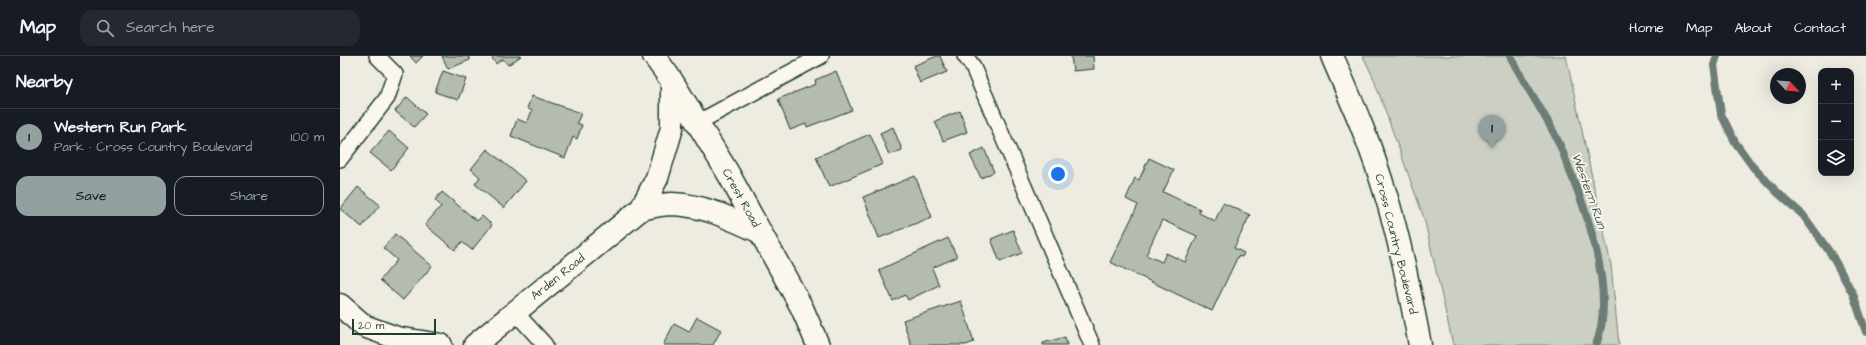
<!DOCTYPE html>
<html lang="en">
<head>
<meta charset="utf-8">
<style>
  :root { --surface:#171b24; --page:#242831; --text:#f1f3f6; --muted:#9ea1a6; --line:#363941; --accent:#92a19f }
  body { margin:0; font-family:"Architects Daughter",sans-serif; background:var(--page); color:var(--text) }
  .controls { position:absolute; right:12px; top:12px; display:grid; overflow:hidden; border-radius:8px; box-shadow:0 4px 16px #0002 }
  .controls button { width:36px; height:36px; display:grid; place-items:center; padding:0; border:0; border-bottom:1px solid var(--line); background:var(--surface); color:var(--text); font:20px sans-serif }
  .compass { position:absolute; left:1430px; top:12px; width:36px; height:36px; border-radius:50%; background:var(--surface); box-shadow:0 4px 16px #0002; rotate:116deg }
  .scale { position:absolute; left:12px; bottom:10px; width:84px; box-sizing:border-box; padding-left:4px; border:2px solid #1f3d34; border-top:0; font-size:11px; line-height:14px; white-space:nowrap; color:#1f3d34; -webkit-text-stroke:3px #fbf7ec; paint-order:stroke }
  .you { position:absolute; left:718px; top:118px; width:14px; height:14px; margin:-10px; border:3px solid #fff; border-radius:50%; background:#1a73e8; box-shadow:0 0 0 6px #1a73e833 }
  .badge { display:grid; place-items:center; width:26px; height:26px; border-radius:50%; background:var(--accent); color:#111; font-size:13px; font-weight:700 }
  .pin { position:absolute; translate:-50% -33px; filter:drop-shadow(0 1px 2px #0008) }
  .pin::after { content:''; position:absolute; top:21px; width:14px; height:12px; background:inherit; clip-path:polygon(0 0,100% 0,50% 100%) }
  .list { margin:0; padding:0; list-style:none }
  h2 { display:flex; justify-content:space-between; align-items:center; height:52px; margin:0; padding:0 16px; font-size:17px }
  h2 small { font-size:13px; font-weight:400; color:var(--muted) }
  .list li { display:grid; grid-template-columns:26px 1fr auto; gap:12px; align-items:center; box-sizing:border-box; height:56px; padding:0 16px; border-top:1px solid var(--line) }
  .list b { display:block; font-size:15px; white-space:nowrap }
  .list p { margin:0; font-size:13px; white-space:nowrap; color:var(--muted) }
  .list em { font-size:13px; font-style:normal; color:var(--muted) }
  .actions { display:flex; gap:8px; padding:12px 16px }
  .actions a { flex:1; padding:9px 0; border:1px solid var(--accent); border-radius:12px; text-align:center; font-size:14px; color:var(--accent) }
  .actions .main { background:var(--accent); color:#111 }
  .icon { flex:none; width:22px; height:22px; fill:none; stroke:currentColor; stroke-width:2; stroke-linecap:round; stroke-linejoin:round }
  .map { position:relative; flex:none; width:1526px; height:289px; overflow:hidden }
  header { display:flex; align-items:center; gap:24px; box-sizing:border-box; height:56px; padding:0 20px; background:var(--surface); border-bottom:1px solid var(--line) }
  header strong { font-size:19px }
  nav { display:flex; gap:22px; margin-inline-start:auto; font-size:14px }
  .search { width:280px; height:36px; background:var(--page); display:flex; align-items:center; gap:10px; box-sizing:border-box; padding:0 14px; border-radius:12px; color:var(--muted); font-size:15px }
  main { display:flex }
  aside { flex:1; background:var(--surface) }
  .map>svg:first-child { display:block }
</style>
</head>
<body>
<header>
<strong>Map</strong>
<div class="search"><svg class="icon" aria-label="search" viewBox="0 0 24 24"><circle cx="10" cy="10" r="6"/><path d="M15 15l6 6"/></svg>Search here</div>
<nav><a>Home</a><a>Map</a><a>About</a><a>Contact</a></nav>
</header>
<main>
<aside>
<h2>Nearby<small></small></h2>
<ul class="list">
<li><span class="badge">1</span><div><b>Western Run Park</b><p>Park · Cross Country Boulevard</p></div><em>100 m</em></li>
</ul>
<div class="actions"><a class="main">Save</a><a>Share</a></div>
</aside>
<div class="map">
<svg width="1526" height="289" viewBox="0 0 1526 289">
  <rect width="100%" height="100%" fill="#eeece1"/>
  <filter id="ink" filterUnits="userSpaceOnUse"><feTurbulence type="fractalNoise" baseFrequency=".025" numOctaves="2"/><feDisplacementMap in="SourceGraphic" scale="8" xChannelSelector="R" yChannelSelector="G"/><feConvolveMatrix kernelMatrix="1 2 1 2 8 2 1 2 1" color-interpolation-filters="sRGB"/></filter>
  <g filter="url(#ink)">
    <path fill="#cbcfc4" stroke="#75867c" d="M1023 0H1226L1271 209 1279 289H1113L1084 162 1033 21Z"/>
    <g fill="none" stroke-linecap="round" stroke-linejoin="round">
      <path stroke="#6c7d74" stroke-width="8" d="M1170 0C1184 27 1201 52 1215 79 1221 90 1225 102 1229 113 1249 161 1276 238 1256 289
        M1377 0 1374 9 1381 58 1395 86 1413 111 1438 137 1463 159 1491 198 1513 238 1526 276"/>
    </g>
    <path fill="#b4bbb0" stroke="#1f3d34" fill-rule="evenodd" d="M70 0H83L76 7Z
      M102 0H128L130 4 108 13Z
      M151 0H181L168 9 163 3 156 8Z
      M597 0H600L607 16 580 27 573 10Z
      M731 0H753L754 13 733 15Z
      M103 15 126 23 118 44 95 36Z
      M496 15 512 54 467 71 466 68 450 74 438 43 476 28 475 24Z
      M192 40 241 57 237 67 242 69 237 83 233 81 225 102 171 80 177 63 187 67 192 55 187 52Z
      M67 41 86 58 74 71 55 55Z
      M620 55 627 76 603 85 595 65Z
      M553 71 562 94 549 99 540 77Z
      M49 75 69 92 51 114 30 97Z
      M530 78 543 108 489 131 476 101Z
      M644 92 654 116 641 122 630 99Z
      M147 93 186 125 164 152 135 128 140 121 131 113Z
      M809 102 834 114 823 136 860 153 859 157 875 165 883 147 910 159 894 192 904 197 902 201 898 200 872 255 770 206 798 149 786 143 795 122 799 124ZM822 164 857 180 845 206 826 197 822 206 806 199Z
      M575 120 592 161 539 182 523 141Z
      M18 131 40 149 22 171 0 153Z
      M102 136 137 165 142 160 152 169 132 194 122 186 115 194 85 169 101 150 95 144Z
      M673 174 682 197 660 206 651 183Z
      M55 178 92 210 63 244 40 224 57 204 43 192Z
      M608 182 617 201 592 212 599 229 568 244 565 239 553 245 539 214Z
      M621 245 634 286 626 289H571L563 264Z
      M357 261 381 274 373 289H323L334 268 349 276Z
      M725 281 727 289H703V287Z"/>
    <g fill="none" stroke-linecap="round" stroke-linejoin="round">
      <defs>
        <path id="service" d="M625 0 632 9 752 289
          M357 67 481 0
          M0 103 47 42 55 18 37 0
          M175 256 205 289"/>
        <path id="minor" d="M314 0 332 25 388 117 462 252 478 289
          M301 153C311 151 322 148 332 148 364 149 392 163 420 176
          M0 249 24 270 57 282 101 289
          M135 289 301 153 317 122 332 72V25"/>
        <path id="secondary" d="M992 0C1011 44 1030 87 1044 133 1060 183 1070 237 1080 289"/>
      </defs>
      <use href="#service" stroke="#1f3d34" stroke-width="18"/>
      <use href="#minor" stroke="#1f3d34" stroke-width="25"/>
      <use href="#secondary" stroke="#1f3d34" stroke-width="25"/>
      <use href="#service" stroke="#fbf7ec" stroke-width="15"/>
      <use href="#minor" stroke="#fbf7ec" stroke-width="22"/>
      <use href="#secondary" stroke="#fbf7ec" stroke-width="22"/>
    </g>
  </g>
  <g text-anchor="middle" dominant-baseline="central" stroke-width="3.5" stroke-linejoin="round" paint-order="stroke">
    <g font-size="12" fill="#1f3d34" stroke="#fbf7ec">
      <text transform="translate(401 142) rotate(61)">Crest Road</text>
      <text transform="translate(1056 188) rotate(76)">Cross Country Boulevard</text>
      <text transform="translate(218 221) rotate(-39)">Arden Road</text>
    </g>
    <g font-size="13" font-style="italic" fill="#455d54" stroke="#fbf7ec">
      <text transform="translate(1249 135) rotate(70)">Western Run</text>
    </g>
  </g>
</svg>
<div class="controls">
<button>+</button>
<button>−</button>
<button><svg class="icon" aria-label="layers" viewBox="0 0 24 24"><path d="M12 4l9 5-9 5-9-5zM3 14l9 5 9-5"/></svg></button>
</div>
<svg class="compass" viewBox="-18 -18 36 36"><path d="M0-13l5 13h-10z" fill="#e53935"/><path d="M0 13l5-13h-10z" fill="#9ea1a6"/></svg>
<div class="scale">20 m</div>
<div class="you"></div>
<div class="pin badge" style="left:1152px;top:92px">1</div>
</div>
</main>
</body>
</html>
